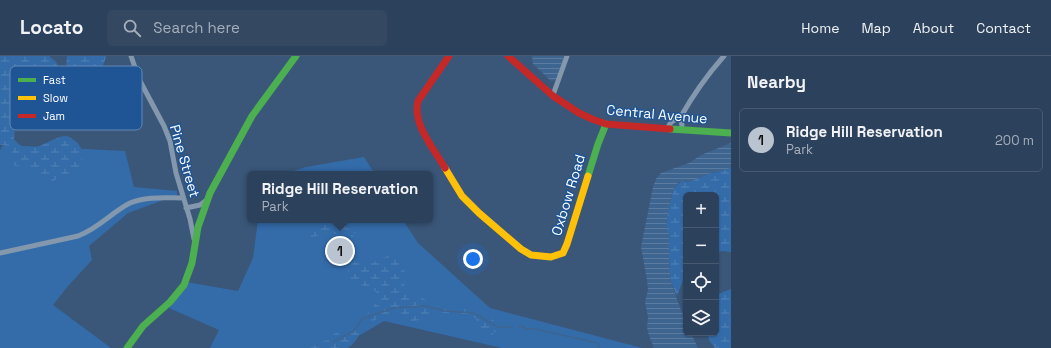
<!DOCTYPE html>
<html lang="en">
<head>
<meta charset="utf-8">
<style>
  :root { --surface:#2c415c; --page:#344862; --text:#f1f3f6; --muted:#a6afbb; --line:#485a72; --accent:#bac4d0 }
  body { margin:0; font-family:"Space Grotesk",sans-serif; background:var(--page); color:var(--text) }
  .controls { position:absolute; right:12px; bottom:12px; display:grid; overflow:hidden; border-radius:6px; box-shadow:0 1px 3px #0004 }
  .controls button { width:36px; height:36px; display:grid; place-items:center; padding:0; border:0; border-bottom:1px solid var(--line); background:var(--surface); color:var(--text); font:20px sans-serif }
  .you { position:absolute; left:473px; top:203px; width:14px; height:14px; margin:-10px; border:3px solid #fff; border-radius:50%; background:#1a73e8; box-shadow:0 0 0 6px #1a73e833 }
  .badge { display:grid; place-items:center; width:26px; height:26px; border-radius:50%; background:var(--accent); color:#111; font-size:13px; font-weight:700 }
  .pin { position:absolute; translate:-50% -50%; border:2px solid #fff; box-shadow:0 1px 4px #0006 }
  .popup { position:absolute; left:247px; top:115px; width:186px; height:52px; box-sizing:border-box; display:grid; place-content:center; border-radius:6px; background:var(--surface); filter:drop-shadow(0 1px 3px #0005); font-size:13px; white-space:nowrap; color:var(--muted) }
  .popup b { font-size:15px; color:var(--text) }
  .popup::after { content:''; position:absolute; left:50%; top:100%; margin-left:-8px; border:8px solid transparent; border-top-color:var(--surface) }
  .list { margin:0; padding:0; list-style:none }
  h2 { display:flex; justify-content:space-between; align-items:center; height:52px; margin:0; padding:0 16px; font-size:17px }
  h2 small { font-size:13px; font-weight:400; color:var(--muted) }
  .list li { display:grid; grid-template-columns:26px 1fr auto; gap:12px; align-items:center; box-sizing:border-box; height:64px; margin:0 8px 8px; padding:0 8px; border:1px solid var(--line); border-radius:6px }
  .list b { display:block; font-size:15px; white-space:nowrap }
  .list p { margin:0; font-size:13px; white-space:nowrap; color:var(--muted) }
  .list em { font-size:13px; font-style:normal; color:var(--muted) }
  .icon { flex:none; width:22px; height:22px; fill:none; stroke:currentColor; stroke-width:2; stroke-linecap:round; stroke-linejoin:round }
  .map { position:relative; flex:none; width:731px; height:292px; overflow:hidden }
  header { display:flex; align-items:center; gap:24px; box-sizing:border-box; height:56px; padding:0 20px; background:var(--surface); border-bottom:1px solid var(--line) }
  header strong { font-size:19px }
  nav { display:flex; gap:22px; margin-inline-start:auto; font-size:14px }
  .search { width:280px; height:36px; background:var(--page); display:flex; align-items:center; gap:10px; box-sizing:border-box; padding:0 14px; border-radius:6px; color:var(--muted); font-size:15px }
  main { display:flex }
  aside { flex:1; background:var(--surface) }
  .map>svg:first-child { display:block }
</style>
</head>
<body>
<header>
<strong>Locato</strong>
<div class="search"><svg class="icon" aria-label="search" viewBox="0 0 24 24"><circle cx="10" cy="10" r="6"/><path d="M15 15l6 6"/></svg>Search here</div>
<nav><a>Home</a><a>Map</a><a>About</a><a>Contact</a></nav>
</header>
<main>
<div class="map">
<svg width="731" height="292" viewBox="0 0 731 292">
  <defs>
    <pattern id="wetland-marsh" width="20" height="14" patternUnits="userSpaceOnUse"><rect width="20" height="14" fill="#346caa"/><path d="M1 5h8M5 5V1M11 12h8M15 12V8" fill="none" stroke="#5282b7"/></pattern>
    <pattern id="water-rules" width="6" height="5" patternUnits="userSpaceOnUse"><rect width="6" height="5" fill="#3e6490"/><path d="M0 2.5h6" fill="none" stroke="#5b7ba1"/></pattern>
  </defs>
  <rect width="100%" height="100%" fill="#3a577a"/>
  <path fill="#346caa" d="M3 89 125 95 134 131 177 135V139L128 157 89 190 92 204 68 230 53 249 111 292H0V94Z
    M364 101 375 118H284L306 111Z
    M258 164H403L418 187 490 252 642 292H502L384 265 338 292H210L219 274 169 252 186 226 238 235 253 202Z"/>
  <path fill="url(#wetland-marsh)" d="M0 0H49L56 6 59 11 57 18C49 23 38 28 31 36 20 49 15 66 14 83 30 105 50 80 66 80 69 80 72 83 74 84 87 94 83 105 75 117L63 120 49 127 38 120 33 114 13 109 12 94 5 89H0Z
    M67 0H106C101 21 93 21 72 23 66 18 66 8 67 0Z
    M731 112V196L723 195 716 196V139H686V222L683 224 677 240 671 226 669 205V185L666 169 667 159 674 132 681 125 689 126 708 118Z
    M336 164H362C361 170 356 175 353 180 349 191 348 209 365 208 372 208 381 202 388 200 397 200 406 211 405 220 405 226 403 229 406 236 417 242 431 239 430 257 423 263 414 268 404 263 400 261 398 258 393 258 387 257 378 263 372 265L367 261V258L381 241C374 230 359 231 350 224L347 210 340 199 341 186 339 179C327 173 313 185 302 180L303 176Z
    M731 233V292H715L709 284 708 277H716V239Z
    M446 250 470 253 499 267 498 273 492 279C479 282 481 270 475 262L433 255 434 251Z
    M350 271H355L359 276C359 282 353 288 348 292H309L327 284 334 278Z"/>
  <path fill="url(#water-rules)" d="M532 0H564L556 24 551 25 533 8Z
    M731 87V112L708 118 689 126 681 125 678 127 674 132 669 151 666 169 669 179V205L671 226 679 249 686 266V277H691L698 292H654L649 280 647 271 648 261 645 246 648 234 647 224 641 191 653 131 656 123 661 117 689 107 701 99Z"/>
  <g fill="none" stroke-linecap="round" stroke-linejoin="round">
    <path stroke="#3e6490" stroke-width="1.5" d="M519 270 524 271 526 273H535L598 287 599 292
      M333 286 354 275 362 263 393 252 425 250 445 255 474 257 497 271H512"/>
    <path stroke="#8397ad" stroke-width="5" d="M131 0 139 23 164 70 170 85 176 117 190 163 194 183
      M553 39 567 0
      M667 73C670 66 673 64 680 62
      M681 74 682 69 680 62C693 39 707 19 724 0
      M186 152 200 149 208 143
      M0 197 78 180C99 172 112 156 130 147 146 140 166 142 183 142"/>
    <path stroke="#4caf50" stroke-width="7" d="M670 73 731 77
      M588 120 598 88 606 68
      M127 292 143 270 170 246 184 229 192 207 198 171 210 137 252 60 296 0"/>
    <path stroke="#ffc107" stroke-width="7" d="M445 112 462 140 479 157 521 193 531 199 551 201 563 197 567 188 588 120"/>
    <path stroke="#c62828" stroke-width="7" d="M508 0 553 40 579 57 592 63 606 68 670 73
      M445 112C434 93 412 68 418 45L449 0"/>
  </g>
  <g text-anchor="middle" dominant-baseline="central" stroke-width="3" stroke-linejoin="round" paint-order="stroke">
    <g font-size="14" fill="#fff" stroke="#1f5595">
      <text transform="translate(657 58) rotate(5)">Central Avenue</text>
      <text transform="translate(185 105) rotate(74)">Pine Street</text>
      <text transform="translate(568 139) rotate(-73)">Oxbow Road</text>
    </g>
  </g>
  <rect x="10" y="10" width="132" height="64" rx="6" fill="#1f5595" stroke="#6288b5" stroke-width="1"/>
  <rect x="18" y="22" width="18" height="4" fill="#4caf50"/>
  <rect x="18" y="40" width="18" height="4" fill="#ffc107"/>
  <rect x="18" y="58" width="18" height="4" fill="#c62828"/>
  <g font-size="11" fill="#fff">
    <text x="43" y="28">Fast</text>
    <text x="43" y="46">Slow</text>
    <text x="43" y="64">Jam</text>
  </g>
</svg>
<div class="controls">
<button>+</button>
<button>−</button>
<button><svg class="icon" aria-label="locate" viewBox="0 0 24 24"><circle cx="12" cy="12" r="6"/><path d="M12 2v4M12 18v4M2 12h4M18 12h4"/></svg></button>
<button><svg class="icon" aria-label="layers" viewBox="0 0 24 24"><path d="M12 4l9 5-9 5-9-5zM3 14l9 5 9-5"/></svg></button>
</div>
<div class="you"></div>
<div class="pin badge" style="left:340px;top:195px">1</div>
<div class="popup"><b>Ridge Hill Reservation</b>Park</div>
</div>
<aside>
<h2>Nearby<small></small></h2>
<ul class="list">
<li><span class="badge">1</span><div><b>Ridge Hill Reservation</b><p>Park</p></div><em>200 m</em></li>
</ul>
</aside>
</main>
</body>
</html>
